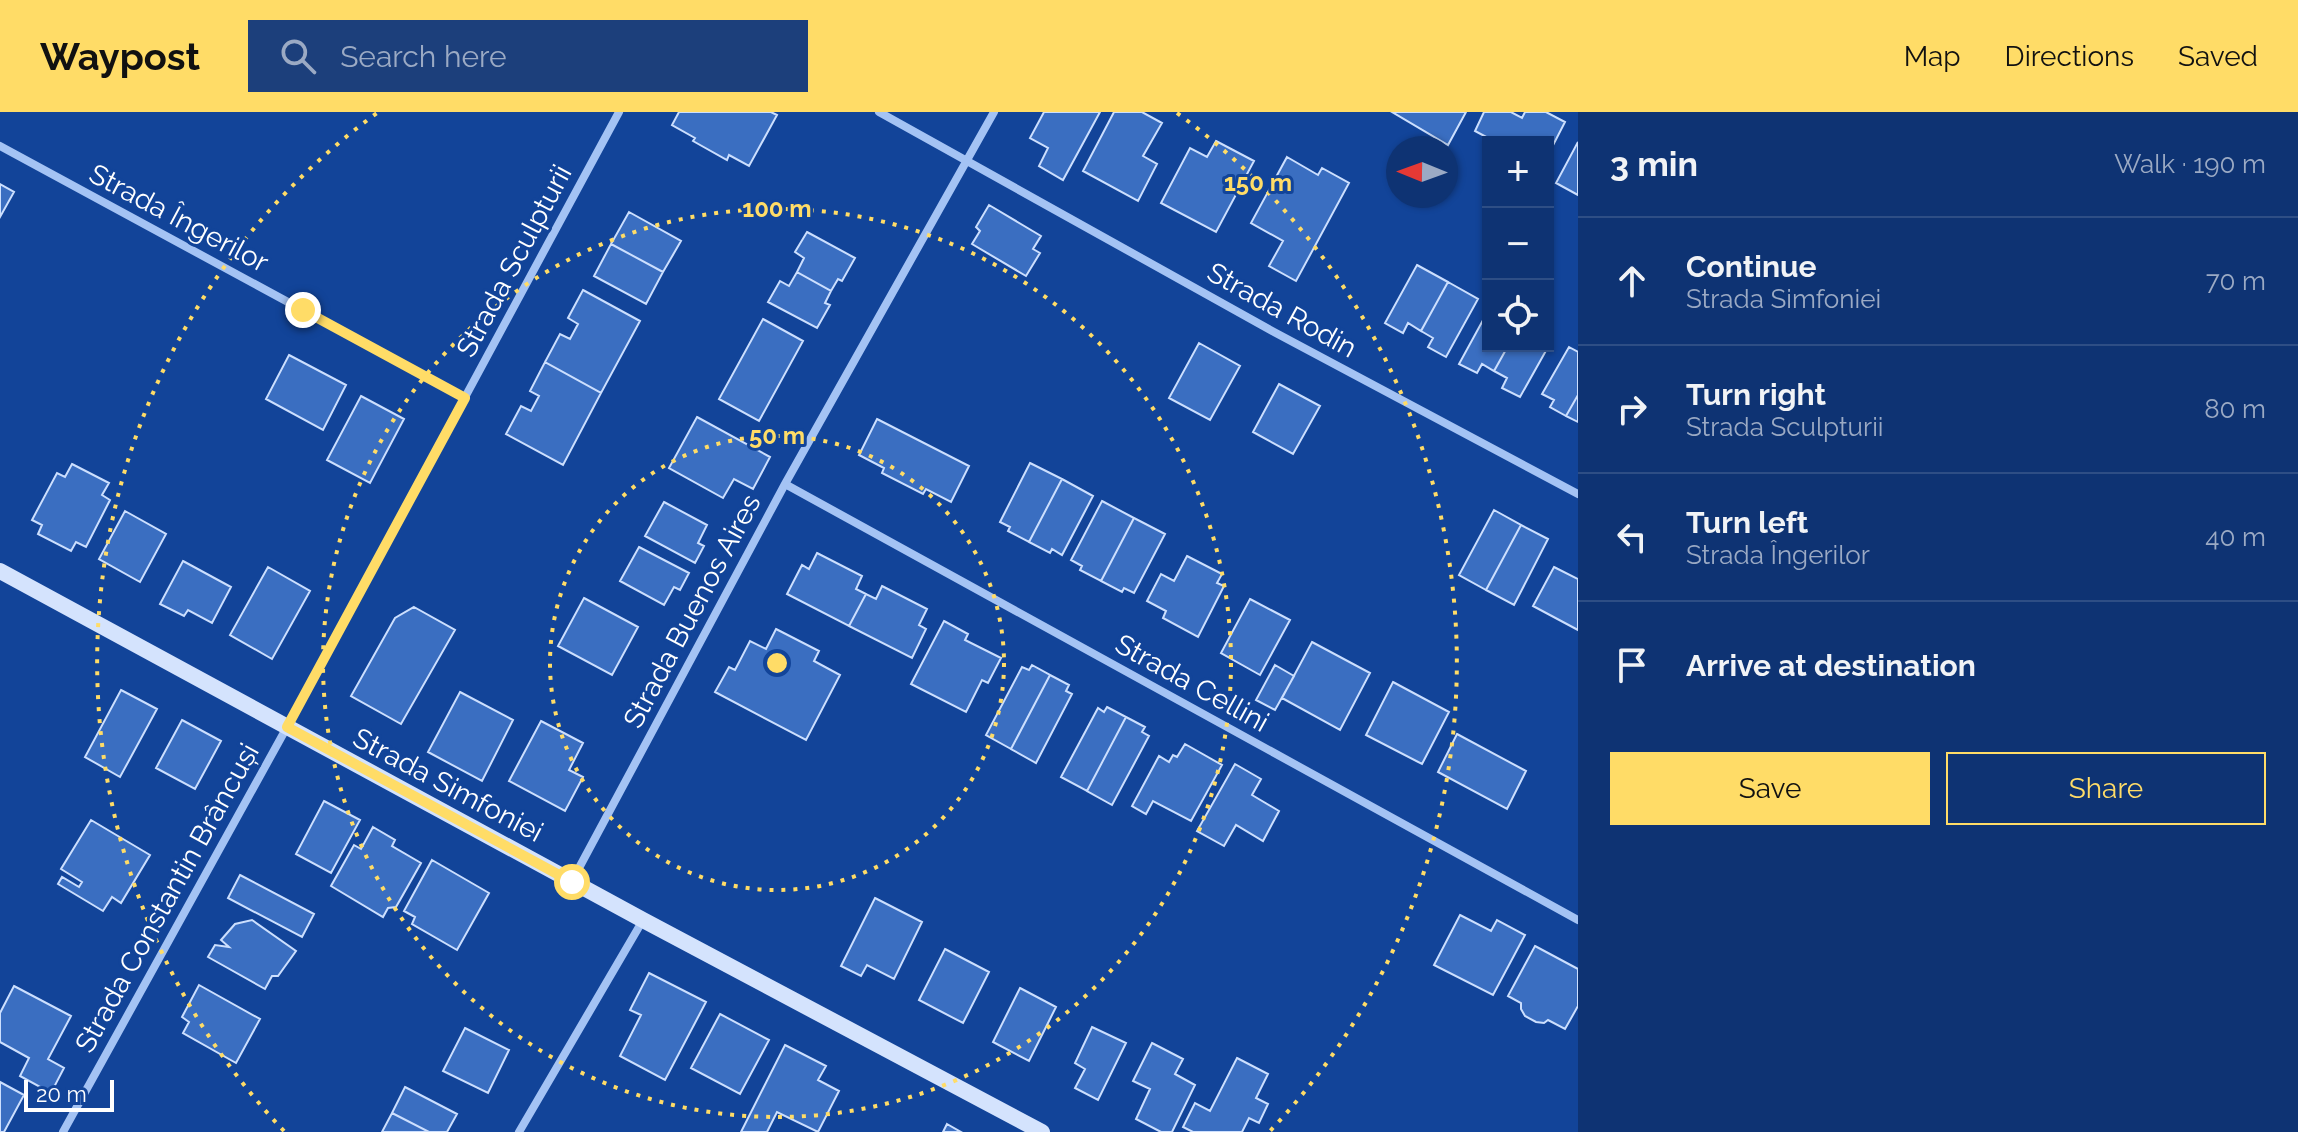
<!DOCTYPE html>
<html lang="en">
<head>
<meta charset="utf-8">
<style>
  :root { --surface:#0e3373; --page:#1c3f7b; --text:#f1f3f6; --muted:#9baac4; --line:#2e4e85; --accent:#ffdc67 }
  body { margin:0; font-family:Raleway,sans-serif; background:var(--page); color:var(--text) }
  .controls { position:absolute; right:24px; top:24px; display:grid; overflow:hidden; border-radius:0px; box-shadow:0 2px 6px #0004 }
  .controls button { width:72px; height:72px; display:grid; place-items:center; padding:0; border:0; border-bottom:2px solid var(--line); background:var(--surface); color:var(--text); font:40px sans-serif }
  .compass { position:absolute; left:1386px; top:24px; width:72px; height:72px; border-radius:50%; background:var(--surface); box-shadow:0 2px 6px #0004; rotate:271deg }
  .scale { position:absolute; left:24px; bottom:20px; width:90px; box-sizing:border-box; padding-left:8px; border:4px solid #fff; border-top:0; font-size:22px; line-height:28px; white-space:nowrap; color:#fff; -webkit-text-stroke:6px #124499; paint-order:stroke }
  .stop { position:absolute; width:24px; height:24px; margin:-18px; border:6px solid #ffdc67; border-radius:50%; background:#fff }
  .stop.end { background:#ffdc67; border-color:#fff; box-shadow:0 2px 8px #0008 }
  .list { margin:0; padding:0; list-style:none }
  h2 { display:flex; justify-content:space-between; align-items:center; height:104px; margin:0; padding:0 32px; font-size:34px }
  h2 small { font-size:26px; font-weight:400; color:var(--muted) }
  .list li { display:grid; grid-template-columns:52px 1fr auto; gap:24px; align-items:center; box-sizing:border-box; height:128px; padding:0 32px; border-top:2px solid var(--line) }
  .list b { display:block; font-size:30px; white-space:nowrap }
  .list p { margin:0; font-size:26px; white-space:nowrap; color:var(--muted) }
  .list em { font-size:26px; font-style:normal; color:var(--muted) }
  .actions { display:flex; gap:16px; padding:24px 32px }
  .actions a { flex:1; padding:18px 0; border:2px solid var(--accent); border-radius:0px; text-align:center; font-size:28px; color:var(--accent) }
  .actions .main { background:var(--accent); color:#111 }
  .icon { flex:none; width:44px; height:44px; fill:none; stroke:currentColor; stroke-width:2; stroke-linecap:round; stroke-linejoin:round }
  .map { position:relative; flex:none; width:1578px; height:1020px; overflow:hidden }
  header { display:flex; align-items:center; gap:48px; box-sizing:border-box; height:112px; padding:0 40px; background:var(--accent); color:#111 }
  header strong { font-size:38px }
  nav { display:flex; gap:44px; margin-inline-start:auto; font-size:28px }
  .search { width:560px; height:72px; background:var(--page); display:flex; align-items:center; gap:20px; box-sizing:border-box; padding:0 28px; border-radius:0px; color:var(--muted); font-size:30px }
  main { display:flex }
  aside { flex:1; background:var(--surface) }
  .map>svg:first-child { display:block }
</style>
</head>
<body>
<header>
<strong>Waypost</strong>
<div class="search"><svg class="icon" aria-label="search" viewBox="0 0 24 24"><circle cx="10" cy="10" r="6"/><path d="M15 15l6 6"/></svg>Search here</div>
<nav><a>Map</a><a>Directions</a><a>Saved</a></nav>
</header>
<main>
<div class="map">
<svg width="1578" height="1020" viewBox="0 0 1578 1020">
  <rect width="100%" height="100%" fill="#124499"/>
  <path fill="#3a6ec1" stroke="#ccdffe" stroke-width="2" d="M679 0H771L777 3 749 54 729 43 727 48 693 29 695 26 672 13Z
    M1044 0H1100L1063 68 1039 54 1048 36 1030 26Z
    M1114 0H1142L1162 11 1143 44 1157 52 1138 89 1083 59Z
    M1392 0H1466L1448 33Z
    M1484 0H1511L1522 6 1525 0H1546L1565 10 1548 43V30H1491L1492 28 1475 19Z
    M1216 29 1254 49 1216 120 1161 91 1190 36 1207 45Z
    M1578 30V83L1556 71Z
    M1287 45 1318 63 1322 56 1349 71 1296 169 1269 154 1283 129 1251 111Z
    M0 72 14 80 0 105Z
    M989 93 1041 124 1033 137 1040 141 1026 164 972 132 980 119 976 115Z
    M629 100 681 129 663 160 611 132Z
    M807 120 855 146 842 169 838 167 831 179 797 160 804 146 795 140Z
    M611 132 663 160 646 192 594 164Z
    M1417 153 1448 170 1421 219 1408 211 1403 221 1385 211Z
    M797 160 831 179 825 191 830 193 817 216 768 190 780 169 789 174Z
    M1448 170 1478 187 1446 245 1428 235 1433 226 1421 219Z
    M583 178 640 209 601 281 545 250 560 222 570 227 578 212 568 206Z
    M1488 199V234H1508L1494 259 1482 252 1477 261 1459 252Z
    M763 207 803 229 759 309 719 287Z
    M1548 226 1552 228 1520 285 1502 276 1507 266 1494 259 1508 234H1548Z
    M1199 231 1240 254 1210 308 1169 286Z
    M1569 235 1578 240V283L1566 304 1550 295 1554 288 1542 282Z
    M289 243 346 273 323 318 266 287Z
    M545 250 601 281 563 353 506 322 521 294 531 299 539 284 530 279Z
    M1279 272 1320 294 1293 342 1253 320Z
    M1578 283V310L1566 304Z
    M361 284 404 307 370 371 327 348Z
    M697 305 770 345 753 377 734 367 723 386 669 356Z
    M877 307 969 354 951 390 926 377 923 382 882 361 884 356 859 343Z
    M1030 351 1062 367 1029 430 1008 419 1010 415 1000 410Z
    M72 352 109 371 102 383 110 388 86 435 76 430 71 439 38 422 42 413 32 408 57 361 65 365Z
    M1062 367 1093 384 1062 443 1052 437 1050 441 1029 430Z
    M1102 389 1134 406 1101 469 1080 458 1082 454 1071 448Z
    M664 390 707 413 698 431 704 434 695 451 645 424Z
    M1494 398 1521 413 1486 478 1459 463Z
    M125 399 166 422 140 470 99 447Z
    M1134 406 1165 422 1134 481 1124 476 1122 480 1101 469Z
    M1521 413 1548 427 1514 493 1486 478Z
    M639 435 689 461 680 478 674 475 664 493 620 469Z
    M817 441 862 464 856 477 866 482 849 514 787 482 802 453 809 457Z
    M1187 444 1222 462 1217 471 1224 474 1198 525 1163 506 1166 499 1147 489 1161 462 1174 469Z
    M183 449 231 475 212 511 188 498 184 504 160 492Z
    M268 455 310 479 272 547 230 523Z
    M1554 455 1578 467V518L1533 494Z
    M882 474 927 497 919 513 926 517 912 546 849 514 866 482 876 487Z
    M584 486 638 515 612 563 558 534Z
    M1250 487 1290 508 1260 563 1221 541Z
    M414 495 455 518 401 612 351 584 395 506Z
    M944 509 968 522 965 528 1001 546 988 571 982 568 966 600 911 572Z
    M776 517 819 539 814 549 840 563 806 628 715 580 729 555 735 558 750 529 766 537Z
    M1312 530 1370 561 1340 618 1282 586Z
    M1032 553 1050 563 1011 637 986 623 1022 555 1029 558Z
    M1275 553 1294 564 1275 598 1256 588Z
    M1050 563 1069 573 1066 579 1072 582 1036 651 1011 637Z
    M1393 570 1449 600 1422 652 1366 623Z
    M121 578 157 597 120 665 85 645Z
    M460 580 513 608 482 669 428 640Z
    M1107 595 1126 605 1087 679 1061 665 1098 596 1104 600Z
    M1126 605 1145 615 1142 620 1149 624 1112 693 1087 679Z
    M182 608 221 629 195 677 156 656Z
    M541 609 583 631 569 658 583 665 565 699 509 669Z
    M1457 622 1526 659 1507 697 1438 660Z
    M1185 632 1222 653 1191 709 1153 689 1146 702 1132 694 1159 644 1169 650 1173 643 1177 645Z
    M1235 652 1261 667 1252 683 1279 699 1263 729 1236 713 1224 734 1197 719Z
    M324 689 360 708 331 761 296 742Z
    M91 708 150 743 121 791 112 785 103 799 58 772 62 765 79 775 82 770 61 757Z
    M373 715 395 728 392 734 421 751 396 795 388 796 383 805 331 774 354 733 361 737Z
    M432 748 489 781 457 838 412 812 415 805 404 799Z
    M240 763 314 802 302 825 228 786Z
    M875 786 922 810 894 867 867 853 861 864 841 854Z
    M1460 803 1491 819 1497 808 1525 823 1493 883 1434 853Z
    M252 808 296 839 278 864H272L265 877 208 845 215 833 229 835 221 828 235 812Z
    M1535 834 1578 857V894L1565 917 1548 908 1544 911 1536 910 1525 904 1521 897V891L1508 884Z
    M945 837 989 860 963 911 919 888Z
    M649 861 706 890 665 968 620 944 641 903 630 898Z
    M199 873 260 907 236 951 183 921 189 910 182 905Z
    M14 874 71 904 48 947 64 956 51 981 20 964 29 946 0 930V901Z
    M1020 876 1056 895 1029 949 993 930Z
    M720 902 769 928 740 982 691 956Z
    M1092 915 1126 931 1098 988 1075 976 1085 957 1075 951Z
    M465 916 509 938 488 981 443 959Z
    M1152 931 1183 947 1175 962 1195 973 1172 1020H1161L1136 1007 1150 977 1133 969Z
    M785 933 826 954 818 968 839 979 818 1020 777 1000 767 1020H741Z
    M1237 946 1268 962 1256 986 1268 992 1259 1011 1249 1006 1242 1020H1193L1183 1015 1195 991 1210 999Z
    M0 970 24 983 4 1020H0Z
    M405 975 457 1002 447 1020H429L392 1001Z
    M392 1001 429 1020H382Z
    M947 1012 961 1020H943Z"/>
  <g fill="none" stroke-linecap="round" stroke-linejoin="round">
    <path stroke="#a4c3f4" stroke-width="8" d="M879 0 1274 220 1578 382
      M0 34 465 286
      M785 372 1578 808
      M572 769 785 372 994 0
      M63 1020 287 615 619 0
      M519 1020 643 808"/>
    <path stroke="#d4e3fd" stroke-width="16" d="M0 459 643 808 1042 1020"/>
  </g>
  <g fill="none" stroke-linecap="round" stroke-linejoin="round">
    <path stroke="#ffdc67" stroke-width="10" d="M303 198 465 286 287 615 572 770"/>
  </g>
  <g fill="none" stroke="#ffdc67" stroke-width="4" stroke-dasharray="4 8">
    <circle cx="777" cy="551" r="227"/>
    <circle cx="777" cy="551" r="454"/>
    <path d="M284 1019A680 680 0 0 1 377 1M1177 1A680 680 0 0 1 1270 1019"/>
  </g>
  <g text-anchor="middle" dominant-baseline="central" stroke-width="6" stroke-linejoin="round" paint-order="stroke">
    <g font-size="28" fill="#fff" stroke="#124499">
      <text transform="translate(179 106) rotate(28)">Strada Îngerilor</text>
      <text transform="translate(514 149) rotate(-62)">Strada Sculpturii</text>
      <text transform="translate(1282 198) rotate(29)">Strada Rodin</text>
      <text transform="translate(692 499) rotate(-62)">Strada Buenos Aires</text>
      <text transform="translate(1192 571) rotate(29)">Strada Cellini</text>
      <text transform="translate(448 673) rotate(28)">Strada Simfoniei</text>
      <text transform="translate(167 786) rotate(-61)">Strada Constantin Brâncuși</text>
    </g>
  </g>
  <circle cx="777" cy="551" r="12" fill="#ffdc67" stroke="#124499" stroke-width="4"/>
  <g font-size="24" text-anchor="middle" font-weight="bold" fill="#ffdc67" stroke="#124499" stroke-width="6" stroke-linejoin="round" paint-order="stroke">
    <text x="1258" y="79">150 m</text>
    <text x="777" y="105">100 m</text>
    <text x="777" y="332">50 m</text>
  </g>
</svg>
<div class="controls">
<button>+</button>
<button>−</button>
<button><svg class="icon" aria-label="locate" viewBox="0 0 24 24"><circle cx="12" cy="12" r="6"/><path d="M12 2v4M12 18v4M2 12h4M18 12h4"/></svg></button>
</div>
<svg class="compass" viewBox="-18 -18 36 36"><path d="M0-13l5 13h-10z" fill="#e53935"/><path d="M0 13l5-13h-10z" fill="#9baac4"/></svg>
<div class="scale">20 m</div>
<div class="stop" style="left:572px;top:770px"></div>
<div class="stop end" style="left:303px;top:198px"></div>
</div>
<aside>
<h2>3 min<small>Walk · 190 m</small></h2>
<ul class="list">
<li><svg class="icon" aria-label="ahead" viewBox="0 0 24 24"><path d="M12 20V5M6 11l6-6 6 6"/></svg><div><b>Continue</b><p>Strada Simfoniei</p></div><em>70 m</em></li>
<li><svg class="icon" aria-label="right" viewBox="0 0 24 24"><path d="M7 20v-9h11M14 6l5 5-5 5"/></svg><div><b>Turn right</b><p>Strada Sculpturii</p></div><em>80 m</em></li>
<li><svg class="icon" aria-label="left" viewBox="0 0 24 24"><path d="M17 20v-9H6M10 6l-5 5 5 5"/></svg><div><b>Turn left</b><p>Strada Îngerilor</p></div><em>40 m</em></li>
<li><svg class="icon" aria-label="arrive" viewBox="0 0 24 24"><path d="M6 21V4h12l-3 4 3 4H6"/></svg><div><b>Arrive at destination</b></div></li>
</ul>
<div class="actions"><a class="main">Save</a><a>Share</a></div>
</aside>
</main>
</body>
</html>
